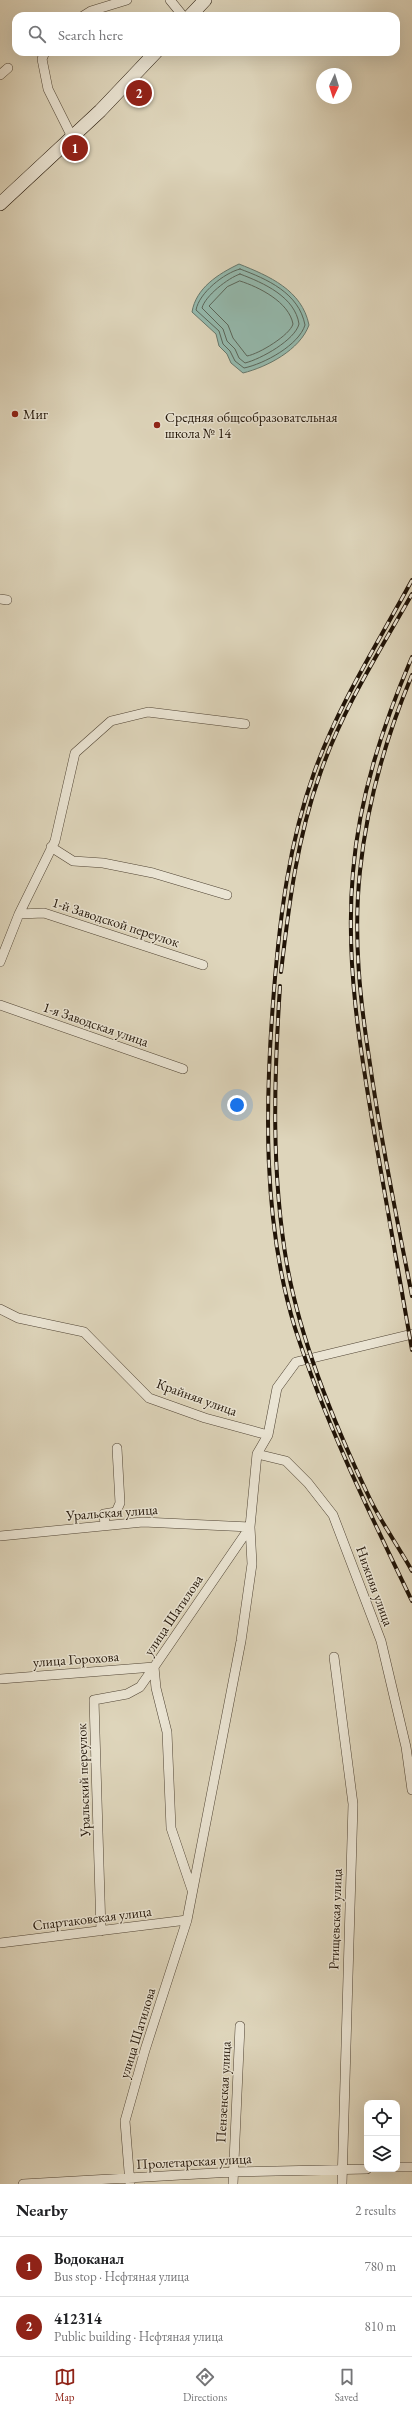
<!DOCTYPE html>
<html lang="en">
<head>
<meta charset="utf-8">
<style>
  :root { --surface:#fff; --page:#f6f6f6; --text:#202124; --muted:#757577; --line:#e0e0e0; --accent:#8f2418 }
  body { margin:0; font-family:"EB Garamond",serif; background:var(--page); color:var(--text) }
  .controls { position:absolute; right:12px; bottom:12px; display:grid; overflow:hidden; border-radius:8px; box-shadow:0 4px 16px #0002 }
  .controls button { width:36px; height:36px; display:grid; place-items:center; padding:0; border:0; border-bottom:1px solid var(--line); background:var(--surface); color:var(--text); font:20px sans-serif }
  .compass { position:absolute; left:316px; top:68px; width:36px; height:36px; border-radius:50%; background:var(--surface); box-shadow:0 4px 16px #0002; rotate:184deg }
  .you { position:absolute; left:237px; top:1105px; width:14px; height:14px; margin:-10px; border:3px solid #fff; border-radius:50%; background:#1a73e8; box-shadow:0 0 0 6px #1a73e833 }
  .badge { display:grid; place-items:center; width:26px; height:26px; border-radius:50%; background:var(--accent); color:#fff; font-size:13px; font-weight:700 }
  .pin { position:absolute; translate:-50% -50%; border:2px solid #fff; box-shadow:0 1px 4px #0006 }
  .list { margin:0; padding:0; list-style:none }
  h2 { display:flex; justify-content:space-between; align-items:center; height:52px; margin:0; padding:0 16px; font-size:17px }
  h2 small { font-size:13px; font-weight:400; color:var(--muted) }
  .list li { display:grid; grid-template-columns:26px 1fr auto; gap:12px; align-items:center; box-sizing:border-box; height:60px; padding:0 16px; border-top:1px solid var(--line) }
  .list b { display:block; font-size:15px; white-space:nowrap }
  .list p { margin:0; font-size:13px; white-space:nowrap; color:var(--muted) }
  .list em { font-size:13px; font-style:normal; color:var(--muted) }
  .icon { flex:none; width:22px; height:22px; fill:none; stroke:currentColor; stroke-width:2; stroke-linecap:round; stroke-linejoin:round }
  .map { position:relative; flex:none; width:412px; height:2184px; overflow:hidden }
  .search { position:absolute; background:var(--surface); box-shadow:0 4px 16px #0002; left:12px; right:12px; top:12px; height:44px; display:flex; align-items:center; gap:10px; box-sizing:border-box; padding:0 14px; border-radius:12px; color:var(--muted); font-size:15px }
  .sheet { height:172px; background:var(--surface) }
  nav { display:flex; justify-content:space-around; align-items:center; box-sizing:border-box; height:56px; border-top:1px solid var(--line); background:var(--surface); font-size:11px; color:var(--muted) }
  nav a { display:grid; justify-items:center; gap:2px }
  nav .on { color:var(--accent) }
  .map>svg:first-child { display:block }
</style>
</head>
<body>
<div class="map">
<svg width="412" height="2184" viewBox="0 0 412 2184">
  <rect width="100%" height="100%" fill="#ded5bb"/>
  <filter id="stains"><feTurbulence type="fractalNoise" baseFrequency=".005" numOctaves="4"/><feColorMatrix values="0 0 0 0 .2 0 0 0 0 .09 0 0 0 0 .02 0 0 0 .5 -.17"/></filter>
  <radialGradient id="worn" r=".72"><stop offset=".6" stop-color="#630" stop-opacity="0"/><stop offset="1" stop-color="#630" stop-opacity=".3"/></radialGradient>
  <path fill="#94b9ad" stroke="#66776b" d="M239 264C269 276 302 290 309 325 300 350 267 367 243 373L231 363 227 354 219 346 216 334 192 312C196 288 218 274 239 264Z"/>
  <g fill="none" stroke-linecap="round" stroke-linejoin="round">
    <path stroke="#5a665a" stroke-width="1" d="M240 269C267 279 299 293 305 325 299 345 264 364 244 368L235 361 230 351 223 344 219 331 196 310C199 293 224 273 240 269Z
      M240 274C264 283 295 297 299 324 295 340 261 359 245 363L239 358 235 349 227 341 223 329 202 308C205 296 228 278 240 274Z
      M240 281C259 287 289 302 293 324 290 335 259 354 247 356L233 338 228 325 209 306 227 287Z"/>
    <defs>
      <path id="street" d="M170 0 183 16
        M83 16 91 11 127 0
        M45 52 42 59 48 89 72 137
        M0 75 8 68
        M0 599 7 600
        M51 847 73 861 103 863 153 873 227 895
        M19 914 44 913 203 965
        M0 962 19 914 55 841 75 753 111 721 148 712 245 724
        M0 1005 183 1069
        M0 1309 18 1318 84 1332 149 1398 205 1418 268 1435
        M257 1454 286 1461 308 1483 333 1515 381 1641 406 1747 412 1790
        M105 1525 104 1514 116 1512 120 1503 117 1448
        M0 1536 143 1522 250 1527
        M334 1657 353 1804 342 2184
        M0 1679 154 1667
        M192 1890 171 1828 167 1732 156 1688 154 1667 250 1527
        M101 1931 94 1700 127 1694 140 1687 154 1667
        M0 1943 187 1920
        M397 2167H412
        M23 2184 233 2172 367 2169
        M130 2184 125 2121 145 2050 187 1920 241 1641 252 1564 250 1527 257 1454 268 1435 277 1388 296 1362 412 1334
        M233 2184 240 2026"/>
      <path id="secondary" d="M190 16 205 0
        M0 204 100 111 156 52"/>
    </defs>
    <use href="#street" stroke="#504434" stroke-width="10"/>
    <use href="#secondary" stroke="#211407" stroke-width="14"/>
    <use href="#street" stroke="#eae4d3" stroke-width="9"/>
    <use href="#secondary" stroke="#eae4d3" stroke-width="13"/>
    <defs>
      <path id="rail" d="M412 580C378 643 338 705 314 773 289 843 280 916 274 990 265 1101 262 1220 295 1328 325 1422 369 1512 412 1601
        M412 657C383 725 359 797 353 872 345 961 360 1049 375 1137 387 1208 399 1279 412 1350
        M412 675C386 737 367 803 360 871 353 936 360 1001 370 1064 381 1142 397 1219 412 1296
        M281 972C289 904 297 838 320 774 342 710 379 652 412 594
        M280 986C274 1079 271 1172 287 1265 301 1343 336 1428 370 1499 382 1524 399 1547 412 1571"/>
    </defs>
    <use href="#rail" stroke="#211407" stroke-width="4"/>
    <use href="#rail" stroke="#eae4d3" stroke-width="2.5" stroke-dasharray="8" stroke-linecap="butt"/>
  </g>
  <g fill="#8f2418" stroke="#eae4d3" stroke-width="1.5">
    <circle cx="15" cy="414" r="4"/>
    <circle cx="157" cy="425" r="4"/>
  </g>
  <g text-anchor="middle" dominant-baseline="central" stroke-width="3" stroke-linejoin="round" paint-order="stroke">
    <g font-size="14" fill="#211407" stroke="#eae4d3" text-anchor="start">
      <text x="23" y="414">Миг</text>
      <text x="165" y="417">Средняя общеобразовательная<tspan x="165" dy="16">школа № 14</tspan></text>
    </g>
    <g font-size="14" fill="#211407" stroke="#eae4d3">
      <text transform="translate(116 922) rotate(18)">1-й Заводской переулок</text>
      <text transform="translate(96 1024) rotate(19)">1-я Заводская улица</text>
      <text transform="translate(197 1397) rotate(20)">Крайняя улица</text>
      <text transform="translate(112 1512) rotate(-4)">Уральская улица</text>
      <text transform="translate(375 1586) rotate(70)">Нижняя улица</text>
      <text transform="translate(173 1615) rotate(-56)">улица Шатилова</text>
      <text transform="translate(76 1659) rotate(-4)">улица Горохова</text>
      <text transform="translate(83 1780) rotate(-92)">Уральский переулок</text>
      <text transform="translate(92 1918) rotate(-7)">Спартаковская улица</text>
      <text transform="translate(335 1919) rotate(-88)">Ртищевская улица</text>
      <text transform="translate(137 2033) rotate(-73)">улица Шатилова</text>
      <text transform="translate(223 2092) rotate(-87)">Пензенская улица</text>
      <text transform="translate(194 2161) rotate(-3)">Пролетарская улица</text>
    </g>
  </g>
  <rect width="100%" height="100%" filter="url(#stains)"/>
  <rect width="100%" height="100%" fill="url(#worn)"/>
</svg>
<div class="controls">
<button><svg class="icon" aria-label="locate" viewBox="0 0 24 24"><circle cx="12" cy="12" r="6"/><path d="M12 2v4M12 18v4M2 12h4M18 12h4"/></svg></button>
<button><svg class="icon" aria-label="layers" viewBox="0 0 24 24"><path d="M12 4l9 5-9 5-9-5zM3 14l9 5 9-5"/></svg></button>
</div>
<svg class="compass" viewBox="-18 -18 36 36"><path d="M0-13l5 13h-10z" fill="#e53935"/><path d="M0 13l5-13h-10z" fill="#757577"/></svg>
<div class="you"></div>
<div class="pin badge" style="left:75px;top:148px">1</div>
<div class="pin badge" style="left:139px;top:93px">2</div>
<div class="search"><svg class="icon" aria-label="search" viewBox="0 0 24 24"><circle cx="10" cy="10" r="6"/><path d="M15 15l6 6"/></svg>Search here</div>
</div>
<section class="sheet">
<h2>Nearby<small>2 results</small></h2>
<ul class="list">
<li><span class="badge">1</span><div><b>Водоканал</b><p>Bus stop · Нефтяная улица</p></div><em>780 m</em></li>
<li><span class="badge">2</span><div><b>412314</b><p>Public building · Нефтяная улица</p></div><em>810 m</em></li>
</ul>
</section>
<nav>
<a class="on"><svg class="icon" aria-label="map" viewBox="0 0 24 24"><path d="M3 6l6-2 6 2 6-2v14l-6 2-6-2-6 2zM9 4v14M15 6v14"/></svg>Map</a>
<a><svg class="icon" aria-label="directions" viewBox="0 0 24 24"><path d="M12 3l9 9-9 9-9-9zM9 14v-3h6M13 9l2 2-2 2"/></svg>Directions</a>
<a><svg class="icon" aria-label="saved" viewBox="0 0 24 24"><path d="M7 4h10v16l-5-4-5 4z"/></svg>Saved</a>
</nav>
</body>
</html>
